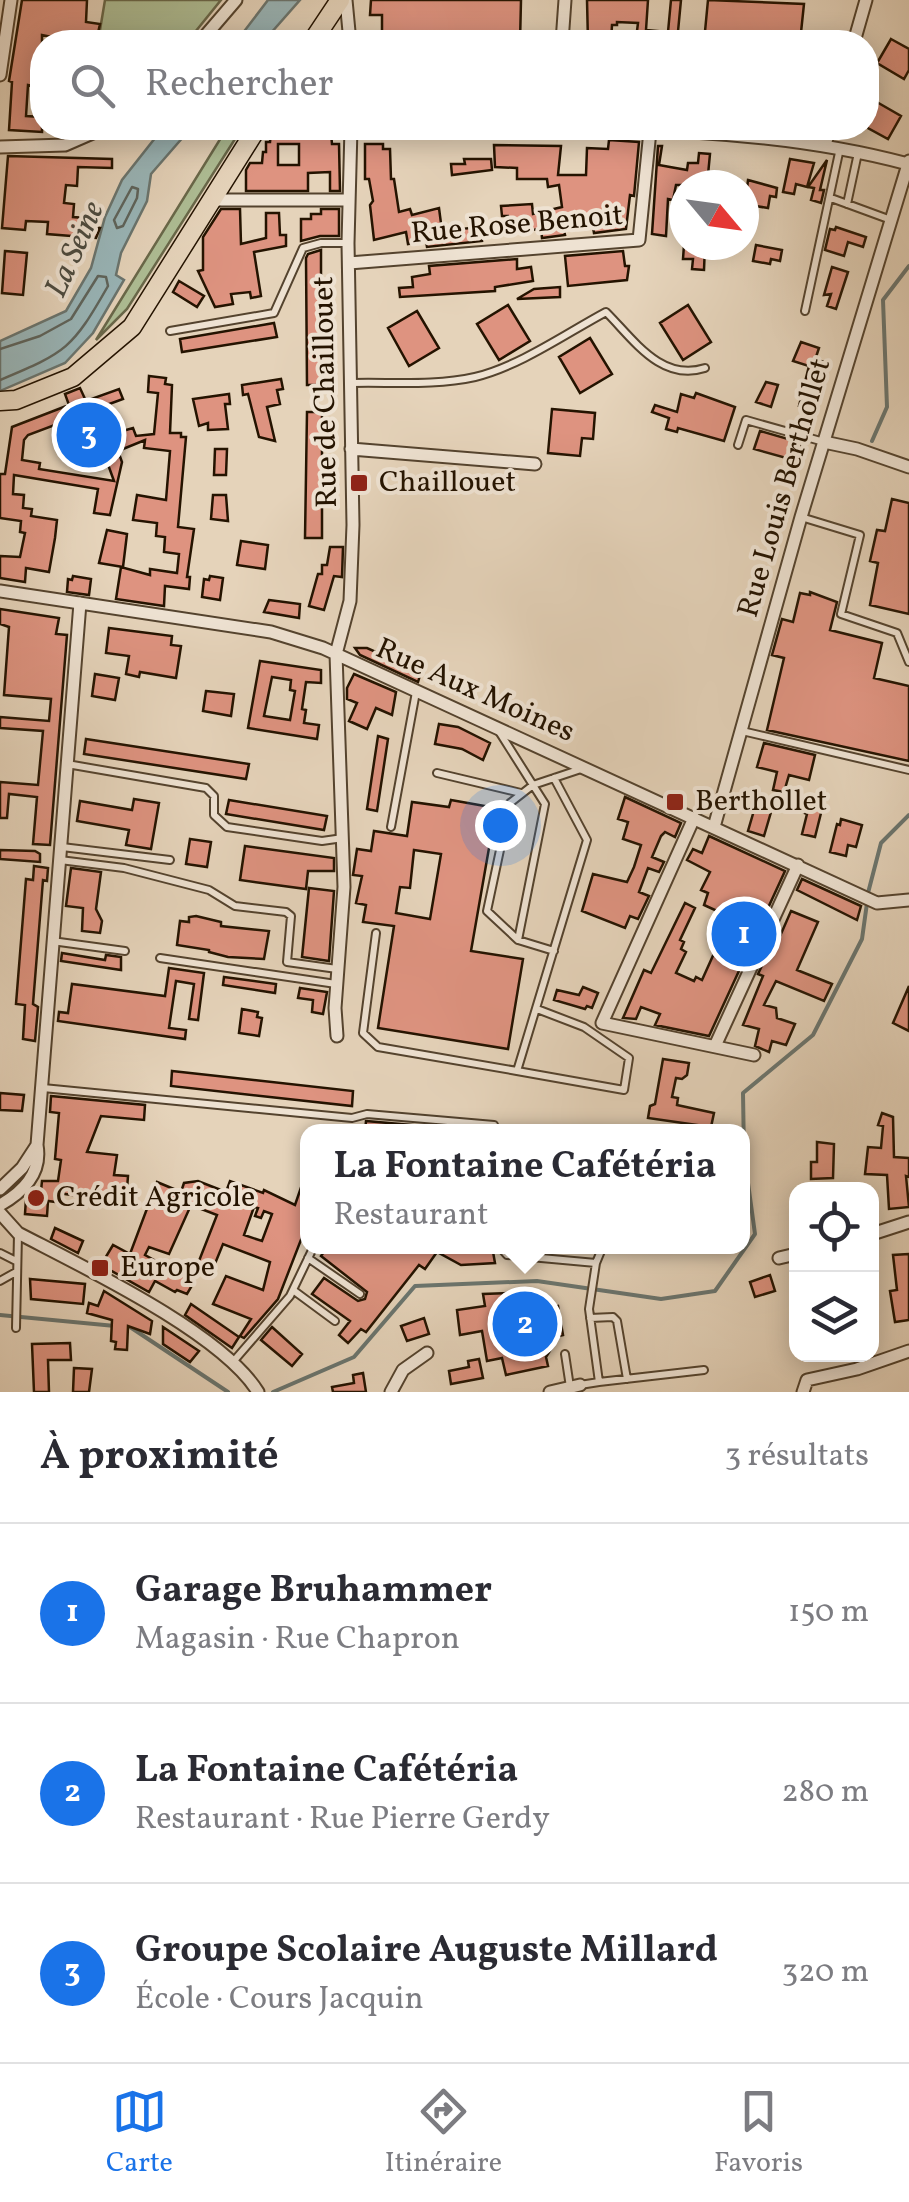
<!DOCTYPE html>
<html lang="fr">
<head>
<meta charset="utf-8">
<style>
  :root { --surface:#fff; --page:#f2f2f3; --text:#2b2b33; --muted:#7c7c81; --line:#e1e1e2; --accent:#1a73e8 }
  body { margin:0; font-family:Vollkorn,serif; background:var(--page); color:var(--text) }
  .controls { position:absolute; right:30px; bottom:30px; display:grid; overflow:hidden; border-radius:20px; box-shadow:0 5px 25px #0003 }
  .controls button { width:90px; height:90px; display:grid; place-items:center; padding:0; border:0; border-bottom:2px solid var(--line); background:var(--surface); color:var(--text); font:50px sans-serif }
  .compass { position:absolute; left:669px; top:170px; width:90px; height:90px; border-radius:50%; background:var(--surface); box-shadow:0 5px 25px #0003; rotate:119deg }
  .you { position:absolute; left:500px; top:825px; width:35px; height:35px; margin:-25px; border:8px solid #fff; border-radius:50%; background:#1a73e8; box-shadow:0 0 0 15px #1a73e833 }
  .badge { display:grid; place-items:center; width:65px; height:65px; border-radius:50%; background:var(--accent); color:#fff; font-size:32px; font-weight:700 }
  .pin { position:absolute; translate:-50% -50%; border:5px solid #fff; box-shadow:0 2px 10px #0006 }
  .popup { position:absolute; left:300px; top:1124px; width:450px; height:130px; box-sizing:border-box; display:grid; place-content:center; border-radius:20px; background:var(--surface); filter:drop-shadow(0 2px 8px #0005); font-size:32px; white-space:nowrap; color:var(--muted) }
  .popup b { font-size:38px; color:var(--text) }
  .popup::after { content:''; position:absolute; left:50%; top:100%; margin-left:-20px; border:20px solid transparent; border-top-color:var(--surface) }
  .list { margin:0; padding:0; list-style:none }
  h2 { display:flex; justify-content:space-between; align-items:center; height:130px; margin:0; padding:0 40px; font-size:42px }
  h2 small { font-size:32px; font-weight:400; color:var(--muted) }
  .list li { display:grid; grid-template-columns:65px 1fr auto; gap:30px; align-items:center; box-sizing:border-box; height:180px; padding:0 40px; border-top:2px solid var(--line) }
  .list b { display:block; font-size:38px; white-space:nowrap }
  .list p { margin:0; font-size:32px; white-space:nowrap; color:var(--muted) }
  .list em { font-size:32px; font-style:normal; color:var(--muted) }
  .icon { flex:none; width:55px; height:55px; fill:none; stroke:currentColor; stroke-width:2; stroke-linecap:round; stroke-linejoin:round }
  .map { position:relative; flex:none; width:909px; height:1392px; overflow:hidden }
  .search { position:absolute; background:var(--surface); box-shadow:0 5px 25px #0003; left:30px; right:30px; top:30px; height:110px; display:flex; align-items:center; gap:25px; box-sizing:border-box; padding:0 35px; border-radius:40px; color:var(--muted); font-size:38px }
  .sheet { height:670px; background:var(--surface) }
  nav { display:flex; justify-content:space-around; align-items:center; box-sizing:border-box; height:140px; border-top:2px solid var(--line); background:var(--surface); font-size:28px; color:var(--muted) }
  nav a { display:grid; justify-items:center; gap:5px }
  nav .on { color:var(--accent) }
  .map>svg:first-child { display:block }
</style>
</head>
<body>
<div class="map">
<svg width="909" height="1392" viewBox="0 0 909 1392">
  <rect width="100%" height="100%" fill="#e5d3ba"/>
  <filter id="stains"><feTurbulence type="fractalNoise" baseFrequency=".002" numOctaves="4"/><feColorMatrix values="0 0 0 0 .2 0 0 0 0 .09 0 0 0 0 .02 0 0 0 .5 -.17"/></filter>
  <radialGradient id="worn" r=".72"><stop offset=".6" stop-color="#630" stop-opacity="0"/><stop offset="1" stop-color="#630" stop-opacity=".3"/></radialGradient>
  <path fill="#aebe95" stroke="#69684a" stroke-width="2.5" d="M105 0H221L187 42H98Z
    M227 128H242L127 309 96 340Z"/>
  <path fill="#99b6b9" stroke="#6a756f" stroke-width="2.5" d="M268 0H300L263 42H236Z
    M163 128H191L151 174 147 201 121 253 116 275 124 280 93 333 65 363 0 391V341L66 311 91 268 105 217 122 180Z"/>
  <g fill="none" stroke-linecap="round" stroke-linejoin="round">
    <path stroke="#5e645c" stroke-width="2.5" d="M132 187 138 189 137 198 123 226 117 228 114 220Z
      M0 349 40 336 71 319 98 276 106 277 108 286C72 349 67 352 0 380"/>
    <path stroke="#6a756f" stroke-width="4" d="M872 441 887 407 883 300 909 266
      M868 893 881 843 909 815
      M0 1315 115 1326
      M124 1327H130L228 1392
      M273 1392 354 1357 415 1286 537 1281 661 1299 715 1291 755 1234 744 1154 743 1093 813 1035 862 939 867 903"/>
  </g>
  <path fill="#de9380" stroke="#241300" stroke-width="2.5" fill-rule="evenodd" d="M22 0H87L86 22 100 24 96 42H77L42 35V58L33 86 28 85 26 116 42 117V132L9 130 12 82 9 81Z
    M371 0H521L520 42H382V15H370Z
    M587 0H648L646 30 668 32 671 0H681L677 42 636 39 638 23 617 22V25H612L611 42H588Z
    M708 0 804 4 800 42H704Z
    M891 39 909 49V70L904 79 877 63Z
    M875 101 901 116 888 139 866 127V115Z
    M271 133H331L332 144H339L340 191H330V172L308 173V191H246V170L250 163H262L263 152H266V142H270ZM278 144H299V165H278Z
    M609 140 639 142 634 196 630 195 626 229 594 233 593 227 564 230 565 235 542 238 541 229 510 232 508 216H502L501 206 532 204 533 214 562 207 559 185 548 187 547 179H517V168L495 167 494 145 561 146 558 175H586L587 148 608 149Z
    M365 144H383V149H390L391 179H394L399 212 410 209 412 215 439 208 442 231 480 227 482 241 427 247 426 241 408 244 406 232 374 240 370 205 373 201 369 179H365Z
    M658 146H662L659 165 670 167 687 170 688 163H698L699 153 710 154 707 185H676L673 200 668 199 666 236 652 234Z
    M8 156 112 159V168L78 167 77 186 66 185 64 203 74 204 73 217 85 218V225L100 228 96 238 47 234 48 222 26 221 25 230 2 228Z
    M464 159H491L492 170 452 175 451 164H465Z
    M790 159 814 163 807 187 796 184 794 194 783 192Z
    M827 160 820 190H824L821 203 811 200 814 188 808 187Z
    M748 180 777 188 776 197 770 196 768 208 755 206 753 215 744 213Z
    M221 209H240L241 244 266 238V213H279L280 235H286V246L254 252 261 296 251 298 250 292 231 294 233 304 215 307 198 271 203 270V237Z
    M321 209H339V236H320L301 241V219H311V214H321Z
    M836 227 866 237 863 247 848 242 844 256 825 250 830 229 835 230Z
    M684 245H705L704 270 692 269 693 259H683Z
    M756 245 782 250 780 261 771 259 770 264 753 261Z
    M321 250V385H307L306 258 308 254Z
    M5 251 27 253 23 295 2 293Z
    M623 251 625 266H629L627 280 568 286 565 256Z
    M517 259V269L531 267 533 281 495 287V291L400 297 399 288 413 287 412 277 430 274 429 266Z
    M832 267 848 272 836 309 827 306 831 294 824 295Z
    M179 281 204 296 197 307 173 292Z
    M560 287V297L517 299 534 289Z
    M508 305 530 341 499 360 477 324Z
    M688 305 711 342 683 360 660 323Z
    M417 311 439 348 409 366 388 328Z
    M274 323 277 337 182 352 180 339Z
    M590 338 612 374 580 393 559 357Z
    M801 342 819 348 815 360 826 362 813 411 799 406 809 366 793 361Z
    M149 376 166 378 165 384 172 385 170 433H181V437H186L178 527 194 529 187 577H190L189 589 165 586 164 606 116 599 121 567 150 575V569L177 573 179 554 164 552 165 537 156 536 157 523 133 520 137 495 166 500 170 451 144 448 145 440 118 451 122 462 110 515 94 513 98 489 14 475 13 494 24 495 23 508 32 509 31 516 57 520 55 538 49 572 26 568 25 582 0 578V556L20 557 25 533 20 532 21 521 0 518V474H5L12 427 69 405 65 394 80 388 86 401 119 389 123 399 101 407 112 434 133 428 136 436 154 434 158 393 148 392ZM89 412 114 481 39 469 40 463 22 460 24 440 28 435Z
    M281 379 283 389 277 390 280 404 267 407 275 441 259 437 248 394 243 395 242 385Z
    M766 382 778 385 771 407 756 402Z
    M696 393 735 407 724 441 678 428 677 432 666 429 669 418 652 412 655 405 677 412 681 394 694 398Z
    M229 394 230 404H225L228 429 208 430V423L199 426 193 399Z
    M552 409 595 413 593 439 582 438 580 456 548 453Z
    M307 412H322V538H305Z
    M760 431 802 443 797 461 754 449Z
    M215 449H227L226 475H214Z
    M213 495H226L228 521 211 519Z
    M892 499 909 503V614L870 605 878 563 870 561 877 530 885 531Z
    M107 530 127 534 123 567 99 563Z
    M241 541 268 545 265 569 237 565Z
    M330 547H343L342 577 334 576 324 610 309 606 318 574H322V565H327Z
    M73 576 91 579 89 595 67 592 68 579 72 580Z
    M210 576 223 578 220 600 202 597 204 579 209 580Z
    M810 592 837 602 830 630 882 643 874 678 909 686V761L767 730 784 658 772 655 782 619 793 622 800 593 810 595Z
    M269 600 300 604 299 618 264 612Z
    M0 609 59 618 56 634 67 635 50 845 33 844 37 797 9 794 7 818H0V782L38 785 43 731 0 728V717L49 721 51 699 4 695 9 627 0 624Z
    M109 628 172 636 171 645 181 646 176 678 140 672 139 677 126 674 129 656 106 653Z
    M355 648H367L421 672 418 682 360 655Z
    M260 661 321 670V683L306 682 302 709 306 710 304 723 319 725 317 739 248 728ZM272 677 291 680 290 690 295 691 290 720 264 716Z
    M95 674 119 678 115 700 92 696Z
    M354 674 396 692 392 715 376 708 367 729 349 721 357 703 347 699V688Z
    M206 691 234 694 231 716 203 711Z
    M439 724 458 727 490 743 483 760 462 749 435 744Z
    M378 736 388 739 377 811 367 809Z
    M86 739 249 764 246 779 84 754Z
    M764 743 815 755 809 780 789 775 784 792 773 790 777 772 757 767Z
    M625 797 681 823 675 837 665 832 661 836 652 857 664 862 659 872 648 868 639 892 649 896 638 919 630 916 625 928 582 911 593 874 627 882 634 867 641 845 623 839 628 822 618 819Z
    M134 799 159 803 151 849 126 845 129 830 77 821 80 801 132 810Z
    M803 799 823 805 815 837 802 834 807 814 800 811Z
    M229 800 327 816 324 830 226 814Z
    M451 800 496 808 471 951 523 959 508 1049 378 1028 394 926 363 922 366 905 356 903 362 876 353 875 357 849 371 851 374 831 407 836 412 802 449 807ZM414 850 441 854 430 919 396 913 400 887 410 888Z
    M755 807 771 812 764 836 748 831Z
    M841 819 862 825 856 847 848 845 846 856 830 852 837 824 840 825Z
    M709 836 785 871 709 1036 655 1025 660 1014 641 1007 636 1019 623 1018 644 970 651 973 685 903 695 908 680 940 684 942 681 949 686 952 676 973 694 981 696 977 702 980 716 949 721 950 737 920 704 905 708 893 701 890 710 872 687 860 693 849 702 853Z
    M190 839 211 842 207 867 186 864Z
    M245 846 334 858V871H308L306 889 240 880Z
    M0 850 35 851 40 854V862L0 859Z
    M34 866 48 868 47 881 43 880 33 1004 38 1007 35 1041 23 1039 25 1005 16 1004 26 879 33 880Z
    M71 868 101 872 96 909 102 921 100 933 82 931 83 908 66 906Z
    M802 879 861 906 857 920 797 890Z
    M309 888 334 891 329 961 302 957Z
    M791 911 818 922 797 970 832 984 824 1001 776 981 764 1005 776 1008 777 1018 795 1024 786 1045 772 1041 769 1052 755 1046 759 1029 743 1025 763 976 758 974 766 957 770 959Z
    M196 916 221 922V926L269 931 264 959 228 957 209 952V950L177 945 180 921 189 922V917Z
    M62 953 105 960 106 955 121 957V970L61 961Z
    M169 968 204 973 198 1020 189 1019 194 984 176 981 169 1028 186 1030 185 1039 58 1021 59 1012 68 1013 72 984 165 996Z
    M224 977 276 984 275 993 223 985Z
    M909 986V1031L893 1023Z
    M583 987 598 993 592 1008 587 1006 585 1009 554 1000 557 990 579 995Z
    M300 988 327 992 323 1014 312 1012 313 1000 298 998Z
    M242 1009 258 1012 257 1017 262 1018 259 1036 239 1033Z
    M663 1059 689 1063 687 1075 682 1079 676 1078 672 1097 678 1098 677 1105 714 1113 711 1127 648 1118 650 1106 655 1104Z
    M172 1071 353 1091 352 1106 171 1086Z
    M0 1093 24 1095 22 1111 0 1110Z
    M51 1096 145 1105 144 1120 101 1116 87 1152 117 1155 114 1175 128 1176 126 1202 57 1193 56 1202 48 1201 47 1216 25 1214 26 1198 33 1199 34 1191H41L42 1181H58L61 1160 55 1159 59 1113 50 1112Z
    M882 1113 893 1117 894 1157 909 1158V1177L906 1176 909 1207 889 1209 887 1175 865 1174 868 1147 881 1148 883 1126 878 1125Z
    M366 1121 422 1126V1132H365Z
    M817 1142 834 1144 833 1178 811 1179V1162H817Z
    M306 1173 308 1234 304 1232 278 1299 244 1338 240 1336 251 1319 213 1304 226 1276 263 1290 270 1262 223 1244 212 1271 197 1266 217 1215 191 1205 169 1254 149 1247 145 1255 194 1282 187 1294 177 1290 175 1292 155 1281 149 1292 101 1265 113 1245 130 1254 157 1182 181 1192 184 1183 198 1181 226 1192 230 1181 263 1193 264 1190 295 1205ZM254 1207 258 1208 255 1216 261 1218 264 1211 272 1214 262 1241 244 1235Z
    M55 1228 83 1241 78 1253 51 1239Z
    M328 1246H492L495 1263 461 1265 437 1252 425 1269 419 1265 366 1332 361 1329 348 1343 339 1335 350 1321 312 1294 324 1278 358 1301 365 1299 367 1292 321 1256Z
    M909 1254V1320L895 1322 890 1291 897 1290 893 1255Z
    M770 1275 775 1291 755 1297 750 1282Z
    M30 1279 85 1284 83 1304 31 1299Z
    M104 1291 152 1321 150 1334 128 1326 127 1350 115 1349 116 1342 111 1341 112 1320 87 1313 89 1303 98 1306Z
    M512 1293 513 1297 522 1295 524 1303 539 1300 540 1303 548 1302 549 1308 558 1306 563 1335 559 1336 546 1357 548 1366 506 1375 502 1358 487 1361 482 1331 460 1335 457 1310 485 1306 483 1294Z
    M191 1304 239 1337 232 1348 185 1315Z
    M424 1318 429 1334 407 1341 401 1326Z
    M163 1327 199 1351 190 1362 163 1344Z
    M272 1327 302 1354 292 1366 261 1340Z
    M70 1343 71 1360H48L49 1392H34L32 1344Z
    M479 1359 483 1378 451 1384 449 1371 469 1367 468 1361Z
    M74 1368 92 1369 89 1392H73Z
    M363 1373 366 1392H333L332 1387 354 1383 353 1375Z"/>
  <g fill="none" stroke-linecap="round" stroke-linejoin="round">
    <defs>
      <path id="service" d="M831 198 891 220
        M847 204 858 153
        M805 311 840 148
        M170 331 274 313 303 248 321 243H347
        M352 383C392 382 435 386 475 377 520 366 565 334 606 312 634 340 661 382 705 368
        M738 445 746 420 824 442
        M801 517 860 535 841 614 897 633 909 662
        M742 731 909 770
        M500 733 545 804 518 940 487 911 510 803 533 785 584 768
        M67 764 206 788 214 796V815L227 827 322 841 343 838
        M437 773 521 793
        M391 827 416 692
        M62 847 170 860
        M60 860 124 868 209 890 235 906 286 912 291 916 287 962 337 969
        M376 933 363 1033 378 1047 517 1071 587 840 554 778
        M518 940 554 951
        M52 941 125 951
        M160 958 336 984
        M517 1071 624 1090 629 1058 584 1027 537 1009
        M43 1088 352 1118 367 1114 494 1125
        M499 1246 507 1255 596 1263
        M0 1253 16 1261
        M308 1258 360 1294
        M0 1281 16 1272
        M293 1290 335 1321
        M590 1318 613 1317 617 1321 627 1379
        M16 1328 18 1234
        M565 1354 570 1387
        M232 1363 290 1296 314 1246
        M599 1382 704 1370
        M580 1385 599 1382 589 1309 596 1263 603 1246"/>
      <path id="minor" d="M346 0 350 42
        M200 42 236 0
        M562 42 565 0
        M854 42 866 0
        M0 75 11 0
        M418 128C579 129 752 122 908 164
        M825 145 830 128
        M0 147 65 145 104 128
        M212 200H349
        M349 263 639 240 650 131
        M824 442 857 449 909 467
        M351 449 535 464
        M0 591 271 632 323 648 877 903 909 900
        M694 818 602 1023 754 1055
        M714 827 801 517 909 161
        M337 1036 335 1008 344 887 336 654 350 601 353 525 348 243 351 128
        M715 1046 798 865
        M0 1189 22 1168 37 1145
        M0 1205C23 1192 42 1173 37 1145L80 603
        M0 1213 18 1233C81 1266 222 1333 258 1392
        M872 1234 909 1222
        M779 1258 796 1254
        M391 1392 403 1370 427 1353
        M550 1392 580 1385
        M803 1392 807 1380 857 1369 909 1351"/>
      <path id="primary" d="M312 42 340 0
        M0 401 16 400 73 377 132 327 257 128"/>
    </defs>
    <use href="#service" stroke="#54432e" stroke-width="10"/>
    <use href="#minor" stroke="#54432e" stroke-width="15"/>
    <use href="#primary" stroke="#241300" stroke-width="21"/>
    <use href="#service" stroke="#eee2d2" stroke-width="6"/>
    <use href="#minor" stroke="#eee2d2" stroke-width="11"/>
    <use href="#primary" stroke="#e5d3ba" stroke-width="18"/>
  </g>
  <g fill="#8f2418" stroke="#eee2d2" stroke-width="4">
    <rect x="349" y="473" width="20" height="20" rx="5"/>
    <rect x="665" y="792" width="20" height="20" rx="5"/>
    <circle cx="36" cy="1198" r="10"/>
    <rect x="90" y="1258" width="20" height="20" rx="5"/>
  </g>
  <g text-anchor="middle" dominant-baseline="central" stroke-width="8" stroke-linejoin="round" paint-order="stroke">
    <g font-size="30" fill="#241300" stroke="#eee2d2">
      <text transform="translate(517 225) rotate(-5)">Rue Rose Benoit</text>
      <text transform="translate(326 392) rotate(-91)">Rue de Chaillouet</text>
      <text transform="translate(785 488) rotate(-74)">Rue Louis Berthollet</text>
      <text transform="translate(475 691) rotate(24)">Rue Aux Moines</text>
    </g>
    <g font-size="30" fill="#241300" stroke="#eee2d2" text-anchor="start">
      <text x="379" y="483">Chaillouet</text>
      <text x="695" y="802">Berthollet</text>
      <text x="56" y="1198">Crédit Agricole</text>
      <text x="120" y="1268">Europe</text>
    </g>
    <g font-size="32" font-style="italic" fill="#4d4c41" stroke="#eee2d2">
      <text transform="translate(76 250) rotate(-66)">La Seine</text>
    </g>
  </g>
  <rect width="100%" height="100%" filter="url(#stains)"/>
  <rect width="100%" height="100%" fill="url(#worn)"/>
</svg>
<div class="controls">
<button><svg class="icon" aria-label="locate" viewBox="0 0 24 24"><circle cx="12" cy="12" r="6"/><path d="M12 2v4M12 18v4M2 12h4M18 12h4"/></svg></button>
<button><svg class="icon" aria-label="layers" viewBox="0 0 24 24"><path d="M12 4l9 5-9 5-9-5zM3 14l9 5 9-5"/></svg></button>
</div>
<svg class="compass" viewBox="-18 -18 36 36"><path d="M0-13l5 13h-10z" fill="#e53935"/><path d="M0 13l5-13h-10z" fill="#7c7c81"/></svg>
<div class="you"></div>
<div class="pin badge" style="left:744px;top:934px">1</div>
<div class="pin badge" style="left:525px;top:1324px">2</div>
<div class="popup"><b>La Fontaine Cafétéria</b>Restaurant</div>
<div class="pin badge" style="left:89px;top:435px">3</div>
<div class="search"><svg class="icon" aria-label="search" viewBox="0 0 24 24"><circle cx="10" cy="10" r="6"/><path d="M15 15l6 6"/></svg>Rechercher</div>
</div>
<section class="sheet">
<h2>À proximité<small>3 résultats</small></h2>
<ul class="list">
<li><span class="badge">1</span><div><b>Garage Bruhammer</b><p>Magasin · Rue Chapron</p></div><em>150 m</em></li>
<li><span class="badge">2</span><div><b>La Fontaine Cafétéria</b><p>Restaurant · Rue Pierre Gerdy</p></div><em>280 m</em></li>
<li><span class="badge">3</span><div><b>Groupe Scolaire Auguste Millard</b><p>École · Cours Jacquin</p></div><em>320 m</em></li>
</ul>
</section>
<nav>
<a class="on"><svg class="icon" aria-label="map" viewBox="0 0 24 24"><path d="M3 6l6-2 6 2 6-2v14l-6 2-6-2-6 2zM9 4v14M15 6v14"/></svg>Carte</a>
<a><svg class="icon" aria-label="directions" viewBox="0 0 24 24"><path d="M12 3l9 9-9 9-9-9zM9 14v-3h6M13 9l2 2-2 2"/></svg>Itinéraire</a>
<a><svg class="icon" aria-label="saved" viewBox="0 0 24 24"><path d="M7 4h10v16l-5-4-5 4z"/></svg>Favoris</a>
</nav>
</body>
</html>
